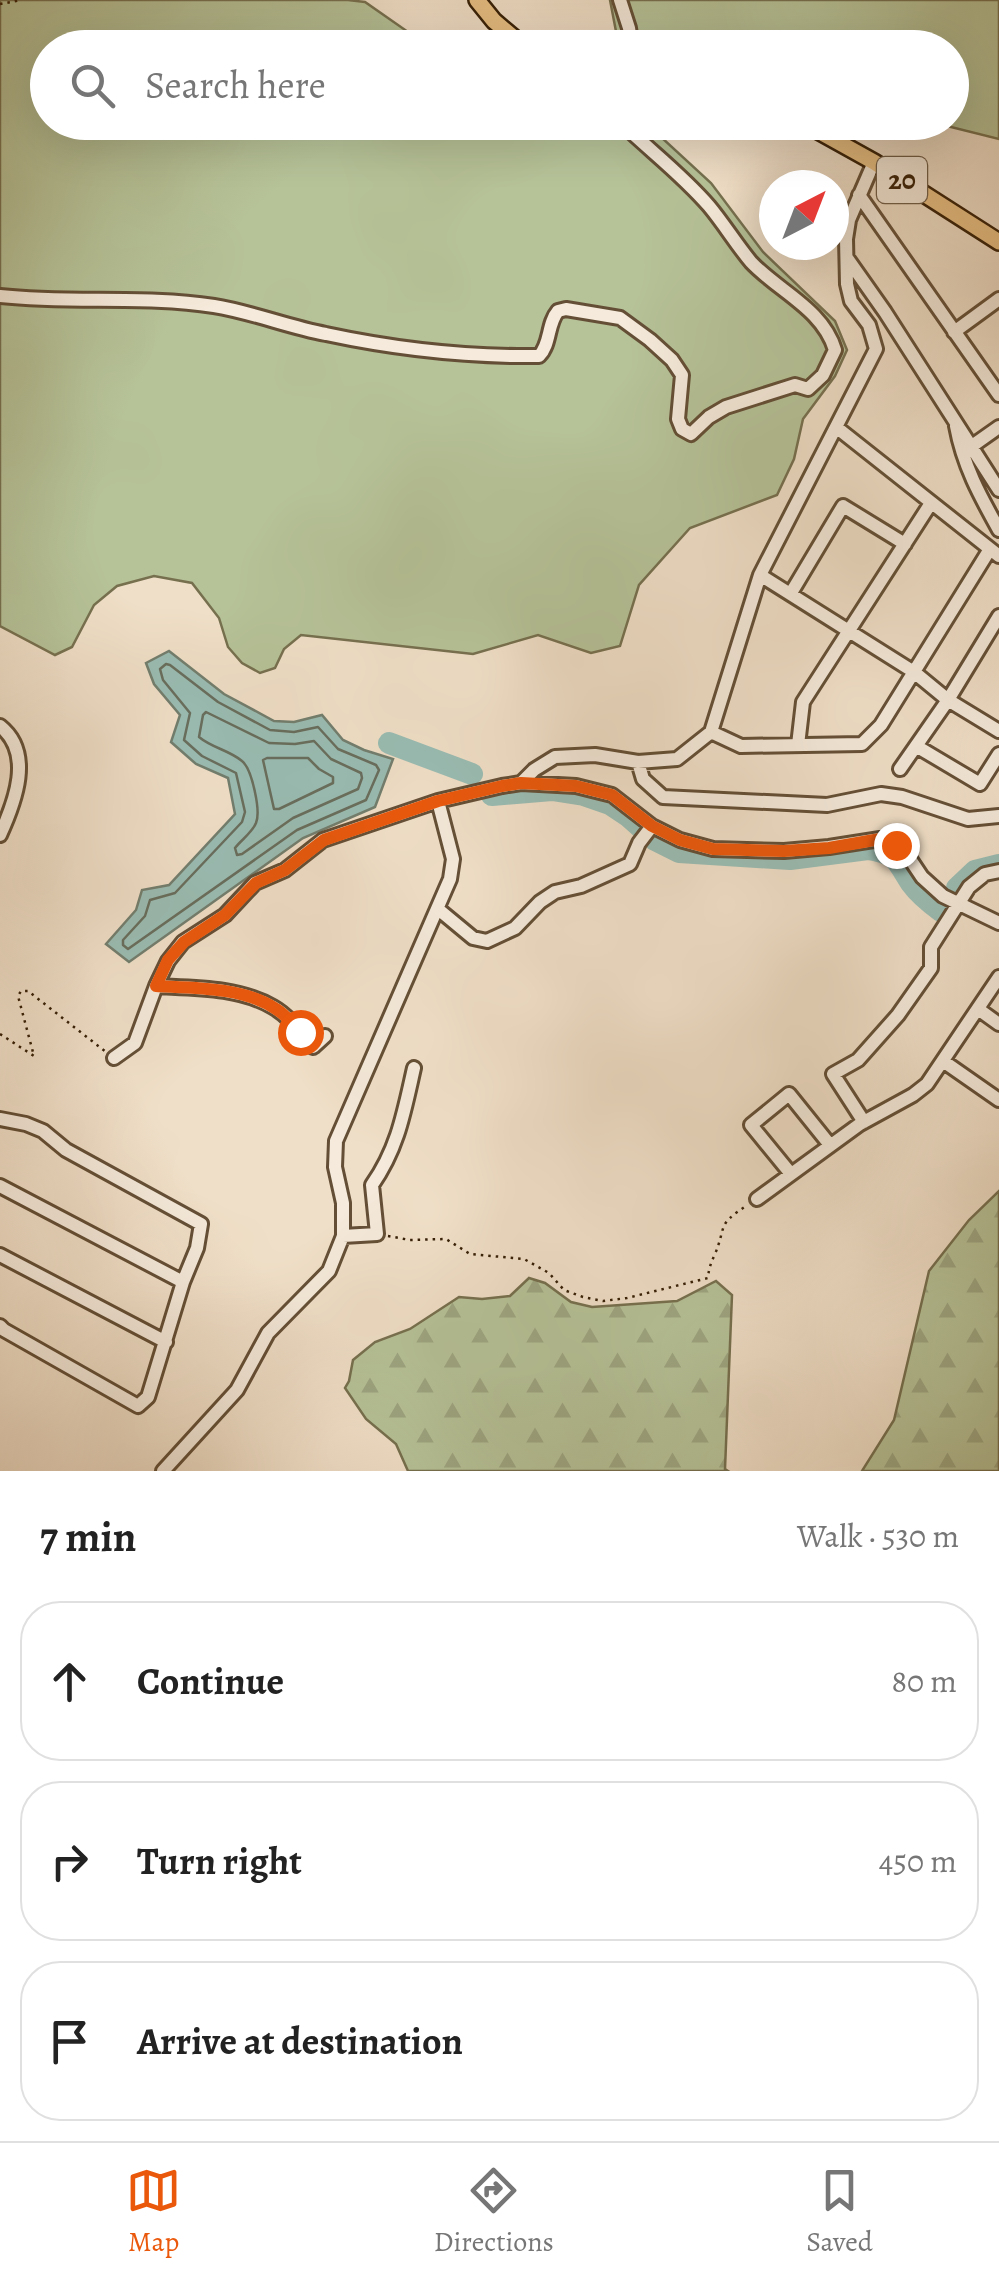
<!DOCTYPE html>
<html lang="en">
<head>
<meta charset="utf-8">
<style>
  :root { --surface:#fff; --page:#f6f6f6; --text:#222; --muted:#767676; --line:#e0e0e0; --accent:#ea580c }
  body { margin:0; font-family:Alegreya,serif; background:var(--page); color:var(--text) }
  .compass { position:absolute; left:759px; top:170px; width:90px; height:90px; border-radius:50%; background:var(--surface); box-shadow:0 10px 40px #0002; rotate:42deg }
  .stop { position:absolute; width:30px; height:30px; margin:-22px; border:8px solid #ea580c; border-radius:50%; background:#fff }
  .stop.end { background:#ea580c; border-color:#fff; box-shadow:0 2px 10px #0008 }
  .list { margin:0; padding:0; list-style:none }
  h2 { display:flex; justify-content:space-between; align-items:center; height:130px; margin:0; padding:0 40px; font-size:42px }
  h2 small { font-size:32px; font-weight:400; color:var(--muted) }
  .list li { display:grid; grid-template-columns:65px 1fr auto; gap:30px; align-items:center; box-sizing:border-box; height:160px; margin:0 20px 20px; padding:0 20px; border:2px solid var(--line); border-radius:40px }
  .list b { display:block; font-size:38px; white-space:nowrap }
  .list em { font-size:32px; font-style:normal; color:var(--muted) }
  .icon { flex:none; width:55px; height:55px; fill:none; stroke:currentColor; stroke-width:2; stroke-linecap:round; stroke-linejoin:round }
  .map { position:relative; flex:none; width:999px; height:1471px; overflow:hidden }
  .search { position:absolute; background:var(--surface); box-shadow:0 10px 40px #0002; left:30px; right:30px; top:30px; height:110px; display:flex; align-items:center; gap:25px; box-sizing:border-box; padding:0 35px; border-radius:55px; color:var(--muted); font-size:38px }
  .sheet { height:670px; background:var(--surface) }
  nav { display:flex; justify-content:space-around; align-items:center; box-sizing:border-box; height:140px; border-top:2px solid var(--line); background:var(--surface); font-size:28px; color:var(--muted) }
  nav a { display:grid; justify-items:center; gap:5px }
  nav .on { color:var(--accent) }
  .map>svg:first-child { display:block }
</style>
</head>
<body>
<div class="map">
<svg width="999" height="1471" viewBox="0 0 999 1471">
  <defs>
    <pattern id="forest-firs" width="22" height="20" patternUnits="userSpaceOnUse" patternTransform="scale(2.5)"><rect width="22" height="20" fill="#b6c298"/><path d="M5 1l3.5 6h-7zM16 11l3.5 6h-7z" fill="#9da682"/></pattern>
  </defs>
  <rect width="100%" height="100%" fill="#f0dfc8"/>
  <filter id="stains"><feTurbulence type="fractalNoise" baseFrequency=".002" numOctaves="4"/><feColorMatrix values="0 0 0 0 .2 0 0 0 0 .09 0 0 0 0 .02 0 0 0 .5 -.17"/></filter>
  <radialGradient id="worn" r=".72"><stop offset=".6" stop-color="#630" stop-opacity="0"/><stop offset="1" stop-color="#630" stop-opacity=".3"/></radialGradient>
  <path fill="#b6c298" stroke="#76704f" stroke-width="2.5" d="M0 0H348L365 2 408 32 441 47 48 48V122H606L612 125 613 123H649V126L711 183 763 252 835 321 847 350 835 376 803 419 794 459 777 495 690 528 639 585 620 646 591 653 538 635 473 654 301 635 284 649 275 668 260 673 242 663 228 647 219 618 192 583 154 576 117 586 94 605 72 647 55 655 0 626Z
    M610 0H999V139L935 123 952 122V48L619 47Z"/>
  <path fill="url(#forest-firs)" stroke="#76704f" stroke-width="2.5" d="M999 1191V1471H862L894 1420 929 1271 969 1220Z
    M529 1278 545 1283 571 1302 592 1307 677 1301 716 1281 732 1295 725 1469 728 1471H408L396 1444 366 1419 345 1388 349 1381 353 1360 375 1342 410 1329 459 1297 482 1299 510 1296Z"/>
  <path fill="#9abdb4" stroke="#727e6e" stroke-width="2.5" d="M169 651 224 694 274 721 294 722 322 715 343 740 364 750 393 759 375 807 303 838 129 962 106 944 136 910 142 890 169 885 235 814 228 778 196 764 171 742 180 715 154 684 146 663Z"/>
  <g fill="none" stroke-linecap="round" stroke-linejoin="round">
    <path stroke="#686e5d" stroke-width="2.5" d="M166 664 170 665 218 702 270 730 294 732 318 727 338 749 376 765 379 770 366 800 297 830 128 949 123 945V940L145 916 150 900 175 893 242 822 245 812 236 773 202 756 184 740 190 713 163 680 160 669Z
      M206 712 269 743 295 744 314 741 331 759 361 773 362 778 358 789 293 818 242 854 237 855 235 848C241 840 252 833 256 823 261 811 252 769 242 761 229 750 212 748 199 737L203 715Z
      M308 758 319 769 333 777V783L279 809H274L263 760 267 758Z"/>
    <path stroke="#9abdb4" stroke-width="22" d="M389 743 472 774
      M492 795 552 790 584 795 610 804 628 816 655 840 679 852 790 859 868 849C898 854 896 860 911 883 919 894 930 903 941 911L945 906
      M957 888 975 871 999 865"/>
    <defs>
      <path id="minor" d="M620 0 629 28 632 48
        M859 195 999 395
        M847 258 885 312 999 490
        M0 296C71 304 144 295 214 306 252 312 288 327 326 334 396 349 467 357 539 356 551 344 547 324 558 311L566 309 620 318 650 340 672 360 682 375 678 419 682 429 691 434 709 417 726 407 795 385 808 389 823 375 835 350C823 309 778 291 751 262 736 244 724 224 709 206 686 179 657 156 631 132V122
        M954 332 999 299
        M956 426C963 465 980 496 999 530
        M836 427 999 556
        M972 446 999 427
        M760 575 914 672 948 700 999 731
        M791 593 843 506 905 544
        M0 726C34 753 15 802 0 835
        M711 732 741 746 862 744 881 725 990 549
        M798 745 803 702 931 503
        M916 746 980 784 999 754
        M638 762 643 779 663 797 827 805 881 794 902 797 968 819 999 816
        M900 769 948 700 999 616
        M521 783 534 770 555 757 595 755 638 762 677 759 711 732 760 575 876 349 869 325 851 301 847 284 846 239 849 220 874 162
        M438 909 473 938 487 941 515 928 540 902 555 892 581 886 630 864 639 843 652 826
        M156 986C194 988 239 987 273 1007 289 1016 301 1033 313 1047L325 1036
        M978 1009 999 1024
        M114 1058 135 1043 156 986 168 961 183 942 225 915 255 883 285 870 323 840 438 801 502 786 521 783 576 786 612 795 652 826 680 840 713 849 784 851 829 847 880 839 896 845 910 859 922 877 943 896 999 923
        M943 1061 999 1100
        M0 1119 26 1124 43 1131 66 1150 201 1224 197 1248 183 1282 148 1397 138 1406 4 1330 0 1326
        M864 1122 833 1074 858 1060 898 1015 931 968V947L969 887 985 874 999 871
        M791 1174 751 1125 789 1094 830 1145
        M0 1186 183 1282
        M757 1199 860 1124 913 1095 927 1084 999 977
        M343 1236V1203L335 1167 336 1141 450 879 453 859 438 801
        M0 1255 166 1342
        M163 1471 237 1390 268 1333 329 1271 343 1236 377 1234 372 1185C398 1148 404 1112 414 1068"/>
      <path id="major" d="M477 0 494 21 526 48
        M802 122 874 162 999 242"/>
    </defs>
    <use href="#minor" stroke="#644f36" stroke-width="18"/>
    <use href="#major" stroke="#361f06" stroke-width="20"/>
    <path stroke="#361f06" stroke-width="2.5" stroke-dasharray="2.5 5" stroke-linecap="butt" d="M0 4 22 0
      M0 1034 34 1056 18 996 21 991H28L106 1052
      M388 1236 410 1240 446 1239 470 1254 524 1259 549 1273 564 1290 583 1297 603 1301 627 1298 708 1278C709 1267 711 1263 715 1254 727 1225 716 1226 746 1206"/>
    <use href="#minor" stroke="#f5eadb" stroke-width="12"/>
    <use href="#major" stroke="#e8c084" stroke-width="15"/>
  </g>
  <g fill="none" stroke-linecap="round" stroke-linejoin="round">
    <path stroke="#ea580c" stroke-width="12" d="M300 1032C293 1024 286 1015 276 1009 243 987 194 988 156 986L168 960 184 942 225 915 256 883 285 870 324 840 438 801 502 786 521 783 576 786 612 795 652 826 680 840 713 849 784 851 829 848 880 839 896 845"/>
  </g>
  <g text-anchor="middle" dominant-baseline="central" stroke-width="9" stroke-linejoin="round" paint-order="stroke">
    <rect fill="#f5eadb" stroke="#6f5c46" stroke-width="2.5" x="877" y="157" width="50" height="46" rx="8"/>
    <g font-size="28" font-weight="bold" fill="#361f06">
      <text x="902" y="180">20</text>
    </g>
  </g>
  <rect width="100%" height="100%" filter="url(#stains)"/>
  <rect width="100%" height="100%" fill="url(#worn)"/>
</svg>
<svg class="compass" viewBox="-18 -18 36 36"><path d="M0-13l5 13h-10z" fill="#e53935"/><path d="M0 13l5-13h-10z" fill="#767676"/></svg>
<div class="stop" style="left:300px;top:1032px"></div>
<div class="stop end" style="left:896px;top:845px"></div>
<div class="search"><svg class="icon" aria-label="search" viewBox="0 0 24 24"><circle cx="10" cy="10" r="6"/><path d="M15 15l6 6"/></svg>Search here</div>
</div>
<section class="sheet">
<h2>7 min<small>Walk · 530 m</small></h2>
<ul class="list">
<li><svg class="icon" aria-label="ahead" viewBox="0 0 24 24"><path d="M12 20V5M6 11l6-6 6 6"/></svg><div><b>Continue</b></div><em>80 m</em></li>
<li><svg class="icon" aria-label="right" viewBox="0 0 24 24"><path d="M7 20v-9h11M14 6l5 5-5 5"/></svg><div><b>Turn right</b></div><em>450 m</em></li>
<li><svg class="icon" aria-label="arrive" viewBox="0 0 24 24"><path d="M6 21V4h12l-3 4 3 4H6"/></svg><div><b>Arrive at destination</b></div></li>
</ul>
</section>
<nav>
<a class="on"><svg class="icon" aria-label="map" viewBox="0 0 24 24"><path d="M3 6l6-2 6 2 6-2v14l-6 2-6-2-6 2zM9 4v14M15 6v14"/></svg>Map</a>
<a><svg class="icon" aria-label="directions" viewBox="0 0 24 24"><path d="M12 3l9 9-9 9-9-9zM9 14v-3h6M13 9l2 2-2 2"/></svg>Directions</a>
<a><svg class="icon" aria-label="saved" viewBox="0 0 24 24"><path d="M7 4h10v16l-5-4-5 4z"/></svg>Saved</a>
</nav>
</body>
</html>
